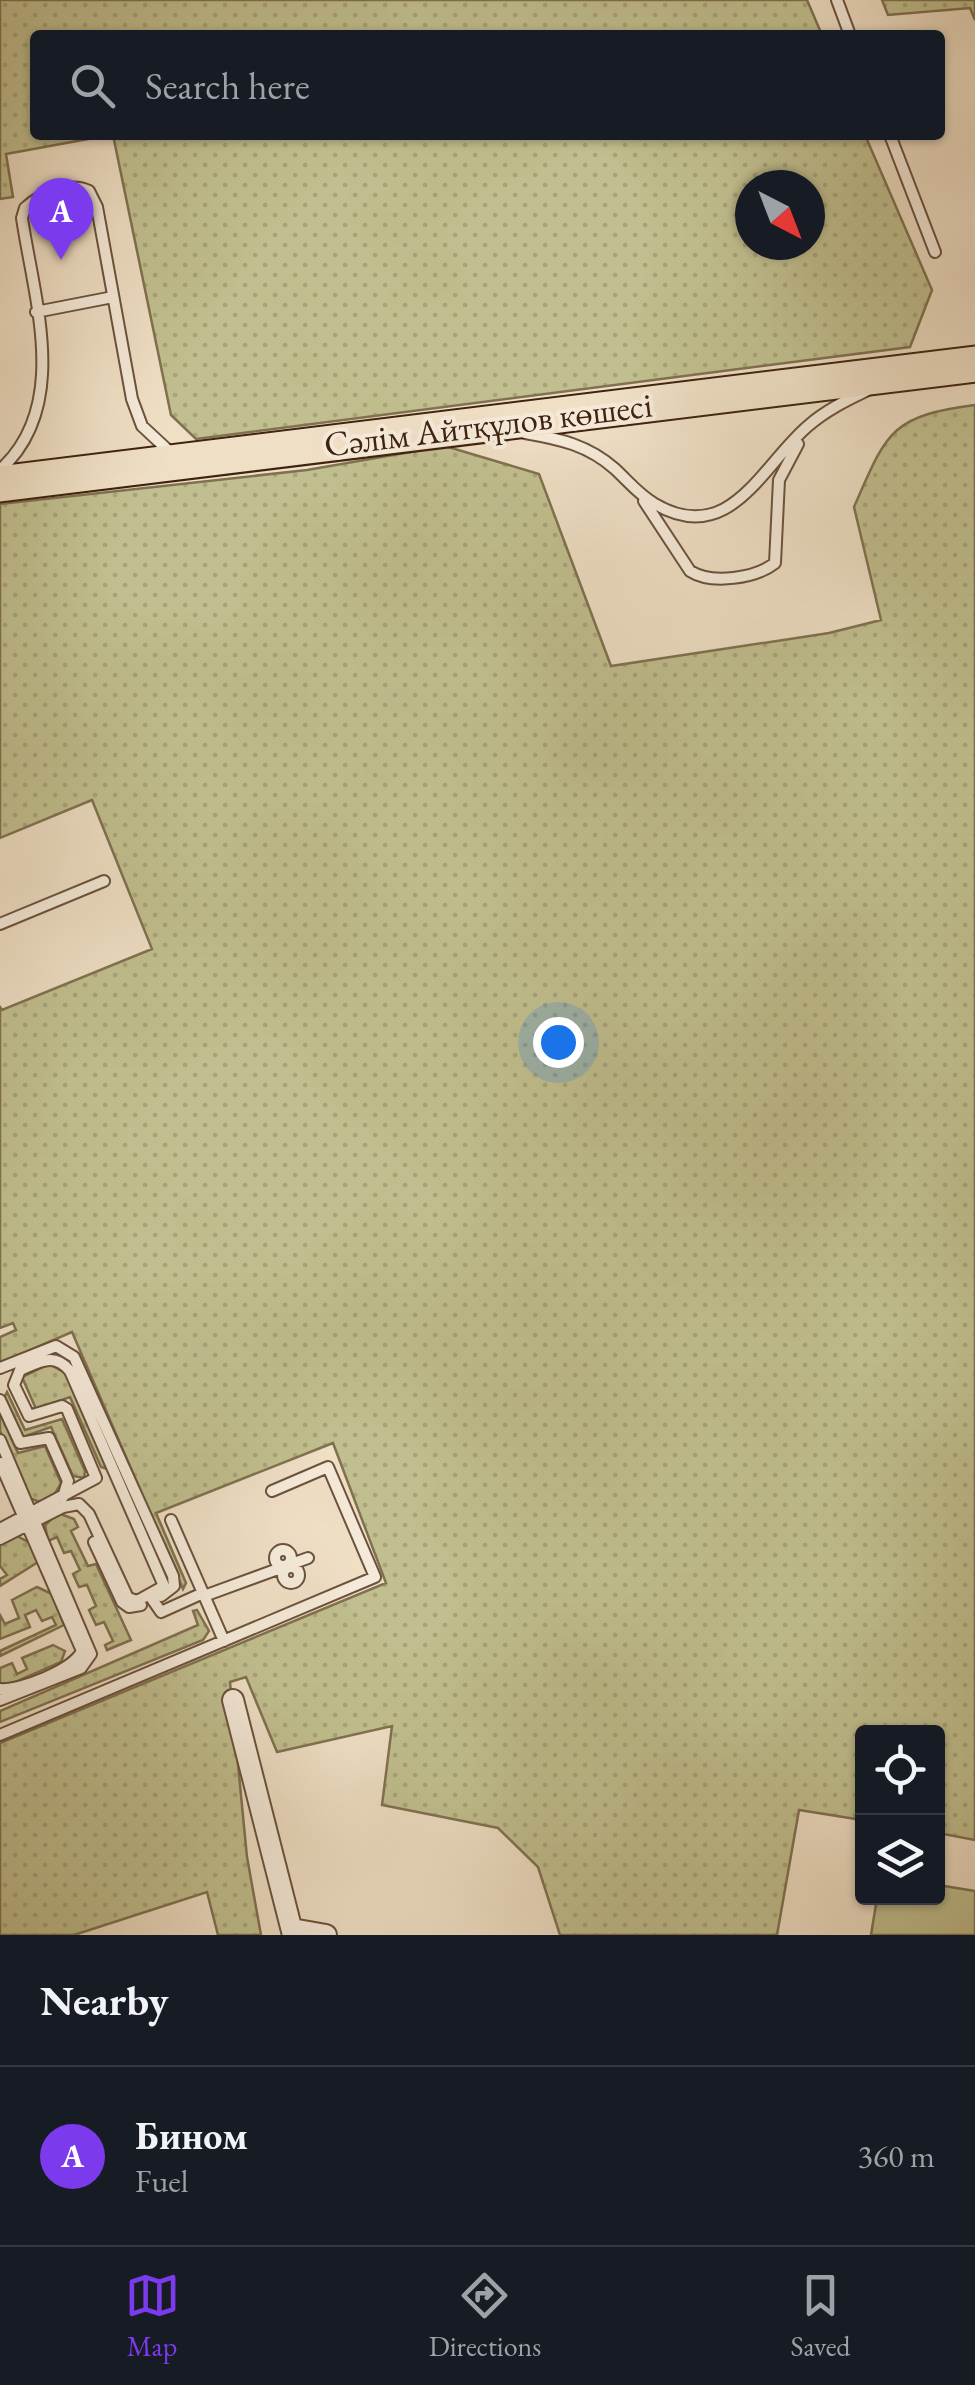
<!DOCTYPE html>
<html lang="en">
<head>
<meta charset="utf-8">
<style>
  :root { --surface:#171b24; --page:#242831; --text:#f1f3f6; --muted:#9ea1a6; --line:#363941; --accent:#7c3aed }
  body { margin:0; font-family:"EB Garamond",serif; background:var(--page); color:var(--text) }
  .controls { position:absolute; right:30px; bottom:30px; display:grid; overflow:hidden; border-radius:10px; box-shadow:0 2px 8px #0004 }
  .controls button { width:90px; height:90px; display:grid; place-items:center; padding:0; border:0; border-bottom:2px solid var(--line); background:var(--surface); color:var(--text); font:50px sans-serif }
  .compass { position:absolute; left:735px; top:170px; width:90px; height:90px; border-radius:50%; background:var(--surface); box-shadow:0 2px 8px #0004; rotate:138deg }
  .you { position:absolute; left:558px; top:1042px; width:35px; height:35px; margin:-25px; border:8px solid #fff; border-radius:50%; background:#1a73e8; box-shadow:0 0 0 15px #1a73e833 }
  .badge { display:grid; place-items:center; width:65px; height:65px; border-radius:50%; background:var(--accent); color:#fff; font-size:32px; font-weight:700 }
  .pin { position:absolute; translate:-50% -82px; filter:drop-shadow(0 2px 5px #0008) }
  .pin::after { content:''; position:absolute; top:52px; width:35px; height:30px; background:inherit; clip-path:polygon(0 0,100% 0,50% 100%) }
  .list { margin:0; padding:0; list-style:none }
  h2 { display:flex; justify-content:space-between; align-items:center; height:130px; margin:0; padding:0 40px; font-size:42px }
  h2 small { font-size:32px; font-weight:400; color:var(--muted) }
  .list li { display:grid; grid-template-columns:65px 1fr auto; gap:30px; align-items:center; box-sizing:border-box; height:180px; padding:0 40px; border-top:2px solid var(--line) }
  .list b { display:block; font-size:38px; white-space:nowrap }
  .list p { margin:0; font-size:32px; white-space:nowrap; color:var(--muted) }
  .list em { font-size:32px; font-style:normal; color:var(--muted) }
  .icon { flex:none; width:55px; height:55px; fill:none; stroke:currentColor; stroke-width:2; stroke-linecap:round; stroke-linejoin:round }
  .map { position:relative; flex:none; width:975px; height:1935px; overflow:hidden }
  .search { position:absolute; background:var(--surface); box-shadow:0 2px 8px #0004; left:30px; right:30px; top:30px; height:110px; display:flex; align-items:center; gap:25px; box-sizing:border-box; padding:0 35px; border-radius:10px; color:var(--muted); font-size:38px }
  .sheet { height:310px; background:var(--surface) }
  nav { display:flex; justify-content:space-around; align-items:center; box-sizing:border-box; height:140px; border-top:2px solid var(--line); background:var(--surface); font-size:28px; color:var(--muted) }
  nav a { display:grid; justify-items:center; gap:5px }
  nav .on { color:var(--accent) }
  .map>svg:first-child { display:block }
</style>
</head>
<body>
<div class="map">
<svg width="975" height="1935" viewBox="0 0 975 1935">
  <defs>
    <pattern id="grass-dots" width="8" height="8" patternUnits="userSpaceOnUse" patternTransform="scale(2.5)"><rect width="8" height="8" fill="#c1bf8f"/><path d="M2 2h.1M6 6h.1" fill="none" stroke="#a7a47a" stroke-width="1.8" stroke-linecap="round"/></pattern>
  </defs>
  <rect width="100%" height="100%" fill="#efdfc5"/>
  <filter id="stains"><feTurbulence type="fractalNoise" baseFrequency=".002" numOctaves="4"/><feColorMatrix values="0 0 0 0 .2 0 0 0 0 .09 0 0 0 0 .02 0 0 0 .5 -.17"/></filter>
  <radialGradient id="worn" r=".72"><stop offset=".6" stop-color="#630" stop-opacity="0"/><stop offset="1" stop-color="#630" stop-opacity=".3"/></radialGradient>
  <path fill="url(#grass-dots)" stroke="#807150" stroke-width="2.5" fill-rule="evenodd" d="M0 0H807L822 35H35V135H110L6 154 13 197 0 199Z
    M882 0H975V20L970 8 888 15Z
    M113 135H865L932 290 910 347 196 439 171 415ZM750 185H810V245H750Z
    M975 405V1840L938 1833V1732H862V1820L799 1810 777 1935H560L538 1867 498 1828 382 1805 392 1726 277 1752 246 1677 230 1682 247 1857 261 1935H218L207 1892 74 1935H0V1743L386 1583 333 1443 156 1513 186 1583 183 1589 72 1332 0 1363V1337L16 1330 13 1323 0 1328V1007L2 1010 152 949 92 800 0 838V504L307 470 445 446 539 474 611 666 829 633 881 620 854 507C887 432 890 416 975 405Z
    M49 1364 67 1374 107 1469 101 1467 70 1397 36 1409 22 1377Z
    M7 1392 25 1430 62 1419 85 1471 84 1478 73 1476 51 1427 23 1437 4 1398Z
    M0 1413 18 1453 45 1446 61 1483 53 1497 43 1503 29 1498 0 1431Z
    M58 1513 74 1519 78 1527 71 1531 88 1566 96 1564 131 1640 107 1650 105 1645 113 1641 104 1622 96 1625 89 1610 96 1606 87 1585 79 1587 73 1574 80 1570 71 1551 64 1553 57 1537 48 1541 45 1525Z
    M17 1536 30 1543 38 1562 0 1586V1579L7 1575 0 1566V1544Z
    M37 1587 52 1594 64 1625 0 1656V1651L56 1625 52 1617 42 1621 36 1610 25 1615 30 1627 0 1639V1615L5 1624 19 1618 12 1600Z
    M197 1610 209 1631 203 1640 0 1722V1711L198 1625 193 1611Z
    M53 1645 65 1651 61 1662 11 1684 0 1683V1668L12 1663 17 1674 27 1669 22 1658Z"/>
  <path fill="#c1bf8f" stroke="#807150" stroke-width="2.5" d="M938 1885 975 1891V1935H871L877 1898H938Z"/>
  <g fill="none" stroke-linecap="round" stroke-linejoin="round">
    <defs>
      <path id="service" d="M837 0 850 35
        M890 135 935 252
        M36 312 113 297
        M525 433C560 439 588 445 615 469 629 482 639 495 655 504 730 548 762 465 808 426 825 411 845 401 866 391
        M0 470C71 406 34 300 22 218L25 208C40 194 70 181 89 191L97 207 132 399 142 426 171 453
        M644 501 690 571C712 585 756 578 775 563L779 480 798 444
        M0 924 104 881
        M0 1368 56 1346 74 1357 173 1576 174 1586 161 1596
        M0 1400 20 1443 49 1438 68 1481 63 1497
        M0 1440 91 1654 81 1668 0 1700
        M0 1463 82 1651C73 1670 20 1691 0 1689
        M171 1520 224 1641
        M0 1529 96 1478 67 1409 62 1406 29 1416 14 1385 20 1370C40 1362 54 1352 70 1371L164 1586 137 1601 128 1598 89 1514 79 1504 63 1507 0 1539
        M94 1542 122 1602 129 1607 141 1605
        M275 1558a8 8 0 1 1 16 0a8 8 0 1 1-16 0Z
        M283 1575a8 8 0 1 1 16 0a8 8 0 1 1-16 0Z
        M150 1596 161 1612 203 1593
        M204 1596 308 1558
        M0 1735 375 1577 328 1467 272 1491"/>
      <path id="minor" d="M233 1700 293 1935
        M292 1929 326 1935"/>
      <path id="trunk" d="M0 484 975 364"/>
    </defs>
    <use href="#service" stroke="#6b523d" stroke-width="14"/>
    <use href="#minor" stroke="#6b523d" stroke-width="24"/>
    <use href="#trunk" stroke="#3f2310" stroke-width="39"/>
    <use href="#service" stroke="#f5ead9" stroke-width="10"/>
    <use href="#minor" stroke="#f5ead9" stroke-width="20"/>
    <use href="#trunk" stroke="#efdfc5" stroke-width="35"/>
  </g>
  <g text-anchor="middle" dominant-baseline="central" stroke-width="8" stroke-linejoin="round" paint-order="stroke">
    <g font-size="35" fill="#3f2310" stroke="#f5ead9">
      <text transform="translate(488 424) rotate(-7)">Сәлім Айтқұлов көшесі</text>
    </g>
  </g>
  <rect width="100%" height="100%" filter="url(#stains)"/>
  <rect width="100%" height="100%" fill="url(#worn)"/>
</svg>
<div class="controls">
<button><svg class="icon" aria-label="locate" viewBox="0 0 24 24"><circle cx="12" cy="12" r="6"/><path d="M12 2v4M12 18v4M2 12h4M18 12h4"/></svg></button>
<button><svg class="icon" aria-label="layers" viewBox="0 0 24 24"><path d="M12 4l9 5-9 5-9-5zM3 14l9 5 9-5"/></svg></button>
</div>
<svg class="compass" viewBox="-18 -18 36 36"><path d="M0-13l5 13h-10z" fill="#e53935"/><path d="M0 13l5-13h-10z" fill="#9ea1a6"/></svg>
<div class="you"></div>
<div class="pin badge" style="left:61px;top:260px">A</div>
<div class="search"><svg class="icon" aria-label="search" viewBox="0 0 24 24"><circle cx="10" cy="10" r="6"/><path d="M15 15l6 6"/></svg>Search here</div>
</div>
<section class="sheet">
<h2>Nearby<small></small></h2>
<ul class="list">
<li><span class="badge">A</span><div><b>Бином</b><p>Fuel</p></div><em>360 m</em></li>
</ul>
</section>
<nav>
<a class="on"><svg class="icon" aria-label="map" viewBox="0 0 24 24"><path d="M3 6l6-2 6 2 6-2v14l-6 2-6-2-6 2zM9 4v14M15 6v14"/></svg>Map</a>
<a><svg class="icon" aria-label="directions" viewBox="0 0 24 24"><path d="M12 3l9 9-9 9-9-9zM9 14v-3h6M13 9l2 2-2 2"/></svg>Directions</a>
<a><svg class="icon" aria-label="saved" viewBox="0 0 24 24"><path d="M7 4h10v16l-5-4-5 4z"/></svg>Saved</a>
</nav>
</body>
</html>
